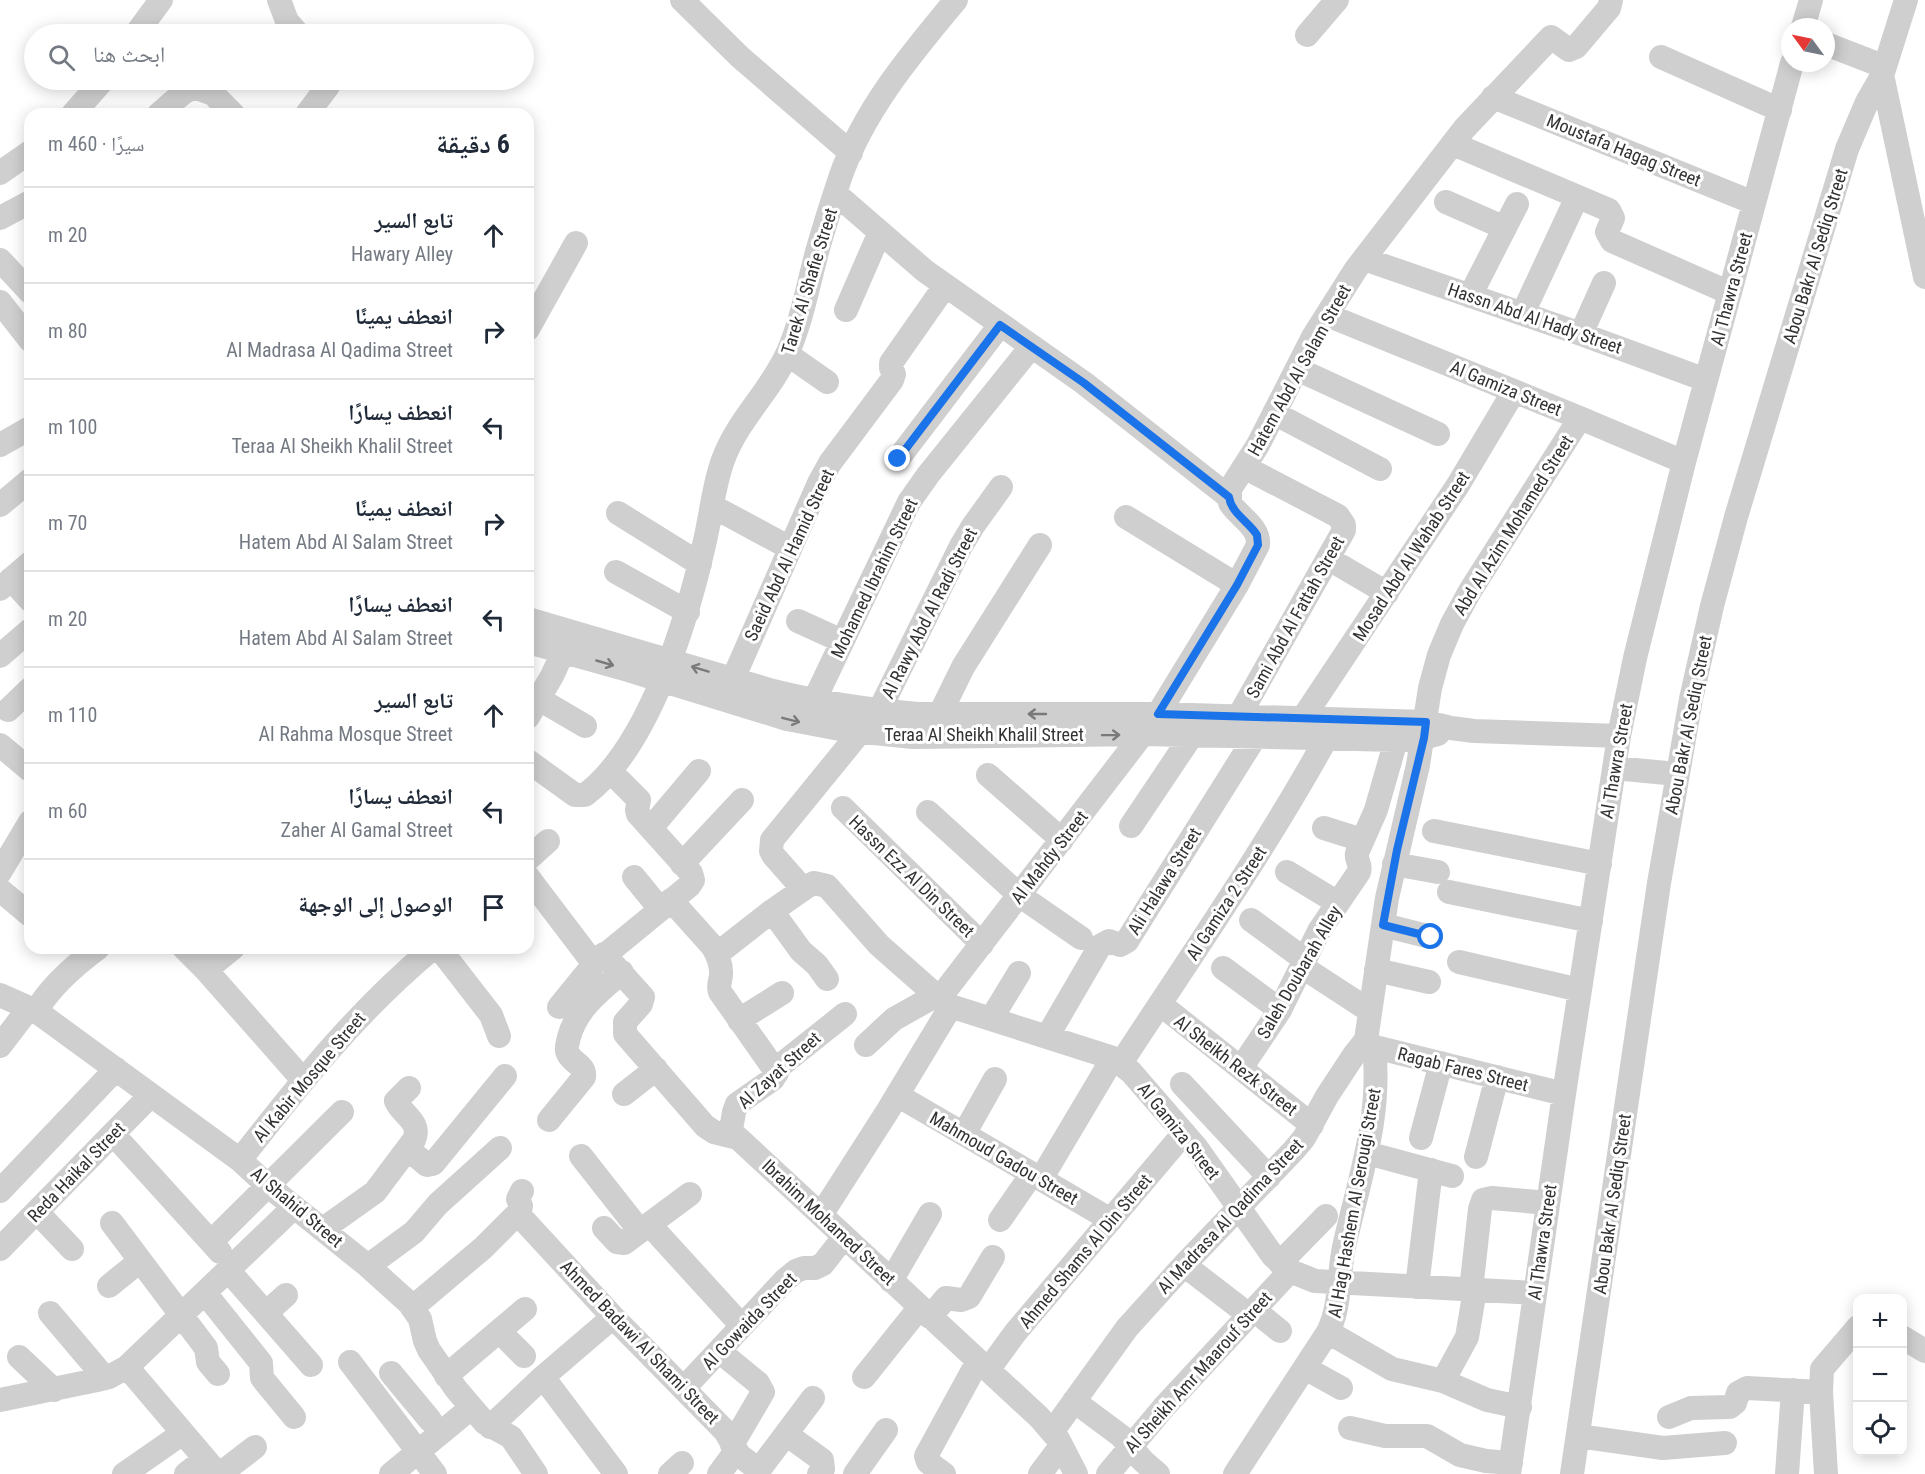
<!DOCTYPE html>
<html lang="ar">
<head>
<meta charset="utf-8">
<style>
  :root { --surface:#fff; --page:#f2f2f3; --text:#1f2937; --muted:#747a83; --line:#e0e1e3 }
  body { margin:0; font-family:"Roboto Condensed","Noto Naskh Arabic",sans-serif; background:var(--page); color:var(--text); direction:rtl }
  .controls { position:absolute; right:18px; bottom:18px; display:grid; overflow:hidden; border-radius:12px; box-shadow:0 3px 15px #0003 }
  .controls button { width:54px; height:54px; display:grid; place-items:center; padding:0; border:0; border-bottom:2px solid var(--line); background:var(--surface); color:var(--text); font:30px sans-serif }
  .compass { position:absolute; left:1781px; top:18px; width:54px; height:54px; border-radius:50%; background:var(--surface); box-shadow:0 3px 15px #0003; rotate:303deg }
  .stop { position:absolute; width:18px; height:18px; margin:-14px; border:4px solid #1a73e8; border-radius:50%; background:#fff }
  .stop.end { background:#1a73e8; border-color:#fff; box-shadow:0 2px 6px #0008 }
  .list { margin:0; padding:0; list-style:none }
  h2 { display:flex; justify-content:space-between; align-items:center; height:78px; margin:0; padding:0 24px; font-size:26px }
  h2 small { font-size:20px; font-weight:400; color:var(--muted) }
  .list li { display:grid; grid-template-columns:39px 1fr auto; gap:18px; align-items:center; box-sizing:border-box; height:96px; padding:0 24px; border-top:2px solid var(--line) }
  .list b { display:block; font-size:22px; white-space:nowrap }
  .list p { margin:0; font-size:20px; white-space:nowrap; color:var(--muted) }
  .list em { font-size:20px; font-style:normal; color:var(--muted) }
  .icon { flex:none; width:33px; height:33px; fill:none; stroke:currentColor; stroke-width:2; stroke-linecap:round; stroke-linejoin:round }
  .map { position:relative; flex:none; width:1925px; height:1474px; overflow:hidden; direction:ltr }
  .search { position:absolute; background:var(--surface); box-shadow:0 3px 15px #0003; left:24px; top:24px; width:510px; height:66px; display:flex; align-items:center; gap:15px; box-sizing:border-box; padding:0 21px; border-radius:33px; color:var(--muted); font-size:22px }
  .panel { position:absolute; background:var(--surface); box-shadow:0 3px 15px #0003; left:24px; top:108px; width:510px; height:846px; border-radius:18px; direction:rtl }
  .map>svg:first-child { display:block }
</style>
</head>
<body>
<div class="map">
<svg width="1925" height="1474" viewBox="0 0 1925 1474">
  <rect width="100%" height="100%" fill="#fff"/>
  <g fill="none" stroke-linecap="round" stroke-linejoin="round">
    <path stroke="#cfcfcf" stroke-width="24" d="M279 0 287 21 298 34
      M682 0 740 57 851 153
      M1803 27 1811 0
      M136 34 161 0
      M1307 35 1337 0
      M1826 44 1875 63 1881 70 1925 277
      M1661 57 1780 110
      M1493 97 1754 203
      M73 114 103 80
      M159 114 183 93 194 87 213 94 233 114
      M307 114 328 86 330 80
      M1453 144 1609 210 1613 218 1607 232 1612 241 1730 293
      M0 173 30 152
      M836 194 925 271 1084 383 1229 497
      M1446 202 1505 228
      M0 218 30 202
      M1364 259 1581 334 1706 380
      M0 260 30 292
      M1470 296 1517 204
      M0 302 30 340
      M846 310 880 232
      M1523 313 1577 197
      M1327 315 1580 418 1684 462
      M528 329 576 243
      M1581 334 1604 283
      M787 354 827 382
      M1297 369 1438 434
      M1274 413 1380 469
      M0 445 30 428
      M898 459 1000 325
      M0 505 30 480
      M712 506 790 548
      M618 513 700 564
      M1126 517 1237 585
      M1329 559 1387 593
      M616 572 688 612
      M11 579 30 600
      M0 589 30 563
      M528 619 773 691C821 703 869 710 918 714H1158L1426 722 1451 728 1474 731 1619 736
      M798 621 842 641
      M528 642 628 670 787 719 845 730 913 737 1143 734 1396 740 1424 738 1438 734
      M0 656 30 630
      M733 679 819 483 830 463 892 380 894 374 891 368V363L945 286
      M539 699 585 726
      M814 701 909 502 928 475 1031 347
      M8 710 30 689
      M879 711 961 546 973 526 1001 487
      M1239 716 1344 530V525L1338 516 1244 467
      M528 717 552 676 569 639
      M1303 718 1458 485 1514 391
      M938 729 940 714 963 667 1040 545
      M0 745 30 770
      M528 761 575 795H585C649 747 687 620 704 545 711 517 713 487 723 460 738 419 771 391 788 352 802 320 808 285 817 252 824 227 832 202 840 178 863 111 911 54 956 0
      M1614 768 1677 774
      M988 775 1062 840
      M843 808 982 944
      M928 812 1019 895 1081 938
      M1131 826 1192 735
      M651 828 699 771
      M1324 828 1362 840
      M1434 831 1600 864
      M528 859 548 841
      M682 864 742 800
      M1394 864 1438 872
      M0 872 30 822
      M1287 872 1338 903
      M528 877 594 964
      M634 877 660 909
      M803 889 773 855 771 851 772 840 860 732
      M0 890 30 915
      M1449 892 1591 921
      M671 900 713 947C717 954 721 963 721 972 722 979 717 984 720 992L777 1073
      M772 911 801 951 817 965 827 979
      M1251 920 1304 959
      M1383 925 1431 937
      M184 948 206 970 303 1080
      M439 948 491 1015 499 1036
      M604 954 643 997 641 1004 625 1022V1034L705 1126 714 1132 738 1138 1039 1417 1058 1439 1076 1474
      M717 954 772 911 808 886 814 883 827 886 879 945 947 1005 1113 1058 1131 1072 1196 1147 1273 1256 1290 1271 1315 1281 1535 1293
      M1459 962 1580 990
      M1301 966 1370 1011
      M1223 968 1280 1010
      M206 970 233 948
      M1376 970 1429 982
      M0 995 36 1011 240 1160 267 1185 368 1266 409 1303 420 1319 425 1341 429 1350 456 1389 485 1423 511 1437 536 1474
      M939 999 1158 714 1237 585 1258 545C1260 527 1239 517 1230 503V489L1258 445 1313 337 1356 269 1464 129 1551 37 1569 50 1576 47 1609 8 1611 0
      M1160 1004 1312 1125
      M559 1007 594 964 689 886 693 880 691 873 638 814 637 810 639 800 610 771
      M36 1011C51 986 75 965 98 948
      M991 1019 1019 973
      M739 1020 782 993
      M1047 1037 1100 946 1109 941 1120 945 1127 941 1255 737
      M1363 1044 1564 1094
      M866 1045 894 1019 935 996
      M0 1046 29 1008
      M1121 1063C1191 956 1264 851 1326 739
      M1241 1068 1280 1010 1319 931 1359 872C1362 864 1355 860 1357 853L1376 810 1396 740
      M1182 1084 1269 1177
      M624 1094 656 1069
      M897 1095 1111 1220
      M549 1120 584 1077C586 1064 570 1063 567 1051 566 1047 568 1042 569 1037 577 1008 600 991 622 972
      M113 1134 220 1252
      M726 1134 732 1124 734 1112 737 1104 773 1079 781 1065 845 1014
      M964 1134 995 1079
      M1421 1138 1441 1063
      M408 1149 427 1165 433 1164 505 1076
      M1367 1153 1452 1176
      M581 1156 640 1231
      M1476 1157 1497 1077
      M240 1160C301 1082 356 1012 433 948
      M1041 1179 1113 1058
      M0 1191 116 1069
      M37 1212 72 1249
      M519 1215 613 1317 725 1431 739 1455 759 1470
      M519 1215 521 1206 518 1199 522 1191
      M821 1215 887 1112 951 1006
      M1000 1220 1032 1174
      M112 1223 206 1348 208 1362 218 1374
      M649 1224 742 1326
      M604 1228 617 1242 624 1243 690 1194
      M323 1229 375 1192 414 1140C422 1122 402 1115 396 1101L409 1088
      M211 1242 342 1112
      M0 1249 151 1095
      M1280 1263 1326 1216
      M1184 1265 1249 1315
      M368 1266 414 1232 438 1204 500 1148
      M228 1270 311 1365
      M891 1281 930 1214
      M109 1286 140 1261
      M1417 1287 1431 1170
      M1471 1290 1480 1209 1483 1200 1492 1198 1548 1203
      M205 1293 261 1363 262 1378 294 1417
      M413 1307 483 1248 514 1217 519 1215
      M1254 1310 1280 1331
      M50 1313 105 1378
      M266 1313 286 1295
      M930 1317 946 1298 961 1300 969 1297 993 1257
      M499 1331 524 1356
      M1328 1332 1392 1369 1443 1381 1487 1400 1520 1407
      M1902 1337 1925 1351
      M719 1351 758 1383 763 1392 732 1445
      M19 1357 54 1390
      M350 1362 435 1474
      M127 1367 218 1474
      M1305 1368 1341 1388
      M988 1370 1015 1333 1184 1133
      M391 1373 430 1420
      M446 1376 525 1309
      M543 1377 616 1474
      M864 1377 920 1307
      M1443 1381 1467 1337 1475 1290
      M684 1388 785 1280 796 1271 804 1268H815L823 1264 844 1237
      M0 1400 97 1380 109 1377 127 1367 294 1207
      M1074 1401 1121 1436 1143 1461 1158 1474
      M1669 1417 1691 1408 1730 1407 1735 1403 1738 1393 1747 1388 1821 1392
      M490 1427 543 1377 613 1317
      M1350 1428 1385 1436H1427L1460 1455 1486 1461 1511 1463
      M1052 1432 1127 1328 1184 1265 1294 1150 1304 1138 1327 1096 1354 1055 1366 1040 1387 898 1418 765 1430 688 1439 655 1452 624 1470 591 1580 418
      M786 1434 822 1460 823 1469 819 1474
      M1578 1436 1663 1448 1725 1443
      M124 1474 183 1433
      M186 1474 205 1459
      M220 1474 255 1447
      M391 1474 471 1408
      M670 1474 682 1463
      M719 1474 736 1451
      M756 1474 813 1398
      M855 1474 886 1430
      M944 1474 928 1462 926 1456 978 1361
      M1040 1474 1061 1446
      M1108 1474 1164 1407 1290 1271
      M1235 1474 1328 1332C1341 1306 1338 1275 1344 1247 1359 1179 1382 1117 1374 1047
      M1509 1474 1564 1094 1619 736 1635 658 1684 462 1792 63
      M1572 1474 1659 883 1691 699 1712 606 1736 517 1847 149 1867 102 1882 76 1906 0
      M1787 1474 1793 1390
      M1826 1474 1821 1392 1822 1369 1858 1327"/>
  </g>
  <defs><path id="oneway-shaft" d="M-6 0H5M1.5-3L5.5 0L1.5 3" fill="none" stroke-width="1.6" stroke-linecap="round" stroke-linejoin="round" transform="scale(1.5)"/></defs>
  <g stroke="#797979">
    <use href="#oneway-shaft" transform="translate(605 663) rotate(16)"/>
    <use href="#oneway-shaft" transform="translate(700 669) rotate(-163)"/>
    <use href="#oneway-shaft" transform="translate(1037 714) rotate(180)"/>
    <use href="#oneway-shaft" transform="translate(791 720) rotate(14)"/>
    <use href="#oneway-shaft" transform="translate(1111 735) rotate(-1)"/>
  </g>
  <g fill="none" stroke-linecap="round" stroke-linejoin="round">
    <path stroke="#1a73e8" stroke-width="8" d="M898 459 1000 325 1084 383 1229 497C1231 513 1249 522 1257 535L1258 545 1237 585 1158 714 1426 722 1424 738 1397 850 1383 925 1431 937"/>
  </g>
  <g text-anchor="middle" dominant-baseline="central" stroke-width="6" stroke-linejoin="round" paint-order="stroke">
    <g font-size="18" fill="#323232" stroke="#fff">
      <text transform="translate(1624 150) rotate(22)">Moustafa Hagag Street</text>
      <text transform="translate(1815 256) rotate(-73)">Abou Bakr Al Sediq Street</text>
      <text transform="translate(809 281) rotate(-73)">Tarek Al Shafie Street</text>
      <text transform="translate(1731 289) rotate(-75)">Al Thawra Street</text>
      <text transform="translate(1535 318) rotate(19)">Hassn Abd Al Hady Street</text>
      <text transform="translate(1299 370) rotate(-61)">Hatem Abd Al Salam Street</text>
      <text transform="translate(1506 388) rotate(22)">Al Gamiza Street</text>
      <text transform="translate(1513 525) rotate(-58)">Abd Al Azim Mohamed Street</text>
      <text transform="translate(789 555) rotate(-65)">Saeid Abd Al Hamid Street</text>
      <text transform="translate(1411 556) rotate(-57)">Mosad Abd Al Wahab Street</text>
      <text transform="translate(874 578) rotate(-64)">Mohamed Ibrahim Street</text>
      <text transform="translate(929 613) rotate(-63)">Al Rawy Abd Al Radi Street</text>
      <text transform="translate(1295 617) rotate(-61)">Sami Abd Al Fattah Street</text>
      <text transform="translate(1688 725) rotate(-79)">Abou Bakr Al Sediq Street</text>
      <text x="984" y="734">Teraa Al Sheikh Khalil Street</text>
      <text transform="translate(1616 761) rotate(-80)">Al Thawra Street</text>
      <text transform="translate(1049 857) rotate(-52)">Al Mahdy Street</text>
      <text transform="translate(912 876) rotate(44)">Hassn Ezz Al Din Street</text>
      <text transform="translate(1164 881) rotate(-58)">Ali Halawa Street</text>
      <text transform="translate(1226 903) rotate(-57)">Al Gamiza 2 Street</text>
      <text transform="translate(1299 972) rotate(-60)">Saleh Doubarah Alley</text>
      <text transform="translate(1236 1065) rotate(38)">Al Sheikh Rezk Street</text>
      <text transform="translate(1463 1069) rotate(14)">Ragab Fares Street</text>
      <text transform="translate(779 1070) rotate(-42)">Al Zayat Street</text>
      <text transform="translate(309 1077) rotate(-50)">Al Kabir Mosque Street</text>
      <text transform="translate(1179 1131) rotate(51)">Al Gamiza Street</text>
      <text transform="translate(1004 1158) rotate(30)">Mahmoud Gadou Street</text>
      <text transform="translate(76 1172) rotate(-46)">Reda Haikal Street</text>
      <text transform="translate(1354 1203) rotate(-80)">Al Hag Hashem Al Serougi Street</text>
      <text transform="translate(1612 1204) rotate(-82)">Abou Bakr Al Sediq Street</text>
      <text transform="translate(297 1207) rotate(40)">Al Shahid Street</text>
      <text transform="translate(1230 1216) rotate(-47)">Al Madrasa Al Qadima Street</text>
      <text transform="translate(829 1222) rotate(43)">Ibrahim Mohamed Street</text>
      <text transform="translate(1542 1242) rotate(-82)">Al Thawra Street</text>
      <text transform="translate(1085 1251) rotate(-50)">Ahmed Shams Al Din Street</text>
      <text transform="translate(749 1321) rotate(-46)">Al Gowaida Street</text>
      <text transform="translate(640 1342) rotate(46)">Ahmed Badawi Al Shami Street</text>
      <text transform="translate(1198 1372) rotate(-48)">Al Sheikh Amr Maarouf Street</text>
    </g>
  </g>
</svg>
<div class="controls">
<button>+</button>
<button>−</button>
<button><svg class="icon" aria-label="locate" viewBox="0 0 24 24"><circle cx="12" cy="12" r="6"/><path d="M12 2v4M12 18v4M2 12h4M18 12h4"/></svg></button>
</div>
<svg class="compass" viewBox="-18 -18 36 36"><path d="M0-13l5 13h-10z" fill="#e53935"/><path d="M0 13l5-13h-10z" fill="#747a83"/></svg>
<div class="stop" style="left:1431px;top:937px"></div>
<div class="stop end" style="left:898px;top:459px"></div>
<div class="search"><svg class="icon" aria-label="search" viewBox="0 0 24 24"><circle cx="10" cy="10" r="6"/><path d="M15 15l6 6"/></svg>ابحث هنا</div>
<section class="panel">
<h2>6 دقيقة<small>سيرًا · 460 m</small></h2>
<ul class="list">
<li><svg class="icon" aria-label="ahead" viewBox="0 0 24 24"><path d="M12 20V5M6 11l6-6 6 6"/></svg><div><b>تابع السير</b><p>Hawary Alley</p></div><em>20 m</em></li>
<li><svg class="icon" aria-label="right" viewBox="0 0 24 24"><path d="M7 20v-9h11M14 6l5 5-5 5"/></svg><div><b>انعطف يمينًا</b><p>Al Madrasa Al Qadima Street</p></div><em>80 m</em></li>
<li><svg class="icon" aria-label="left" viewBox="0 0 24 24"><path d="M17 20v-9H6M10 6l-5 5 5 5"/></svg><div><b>انعطف يسارًا</b><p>Teraa Al Sheikh Khalil Street</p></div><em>100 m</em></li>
<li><svg class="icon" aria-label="right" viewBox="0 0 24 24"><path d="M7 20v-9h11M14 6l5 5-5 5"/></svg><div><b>انعطف يمينًا</b><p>Hatem Abd Al Salam Street</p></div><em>70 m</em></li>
<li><svg class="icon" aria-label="left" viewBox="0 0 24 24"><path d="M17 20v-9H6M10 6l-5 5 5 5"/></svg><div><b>انعطف يسارًا</b><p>Hatem Abd Al Salam Street</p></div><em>20 m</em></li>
<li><svg class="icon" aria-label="ahead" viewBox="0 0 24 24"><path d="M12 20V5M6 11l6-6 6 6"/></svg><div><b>تابع السير</b><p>Al Rahma Mosque Street</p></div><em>110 m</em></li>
<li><svg class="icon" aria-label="left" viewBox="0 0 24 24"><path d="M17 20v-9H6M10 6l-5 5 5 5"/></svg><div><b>انعطف يسارًا</b><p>Zaher Al Gamal Street</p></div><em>60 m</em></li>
<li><svg class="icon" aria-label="arrive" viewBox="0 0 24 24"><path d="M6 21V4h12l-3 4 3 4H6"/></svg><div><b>الوصول إلى الوجهة</b></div></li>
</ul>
</section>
</div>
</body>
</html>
